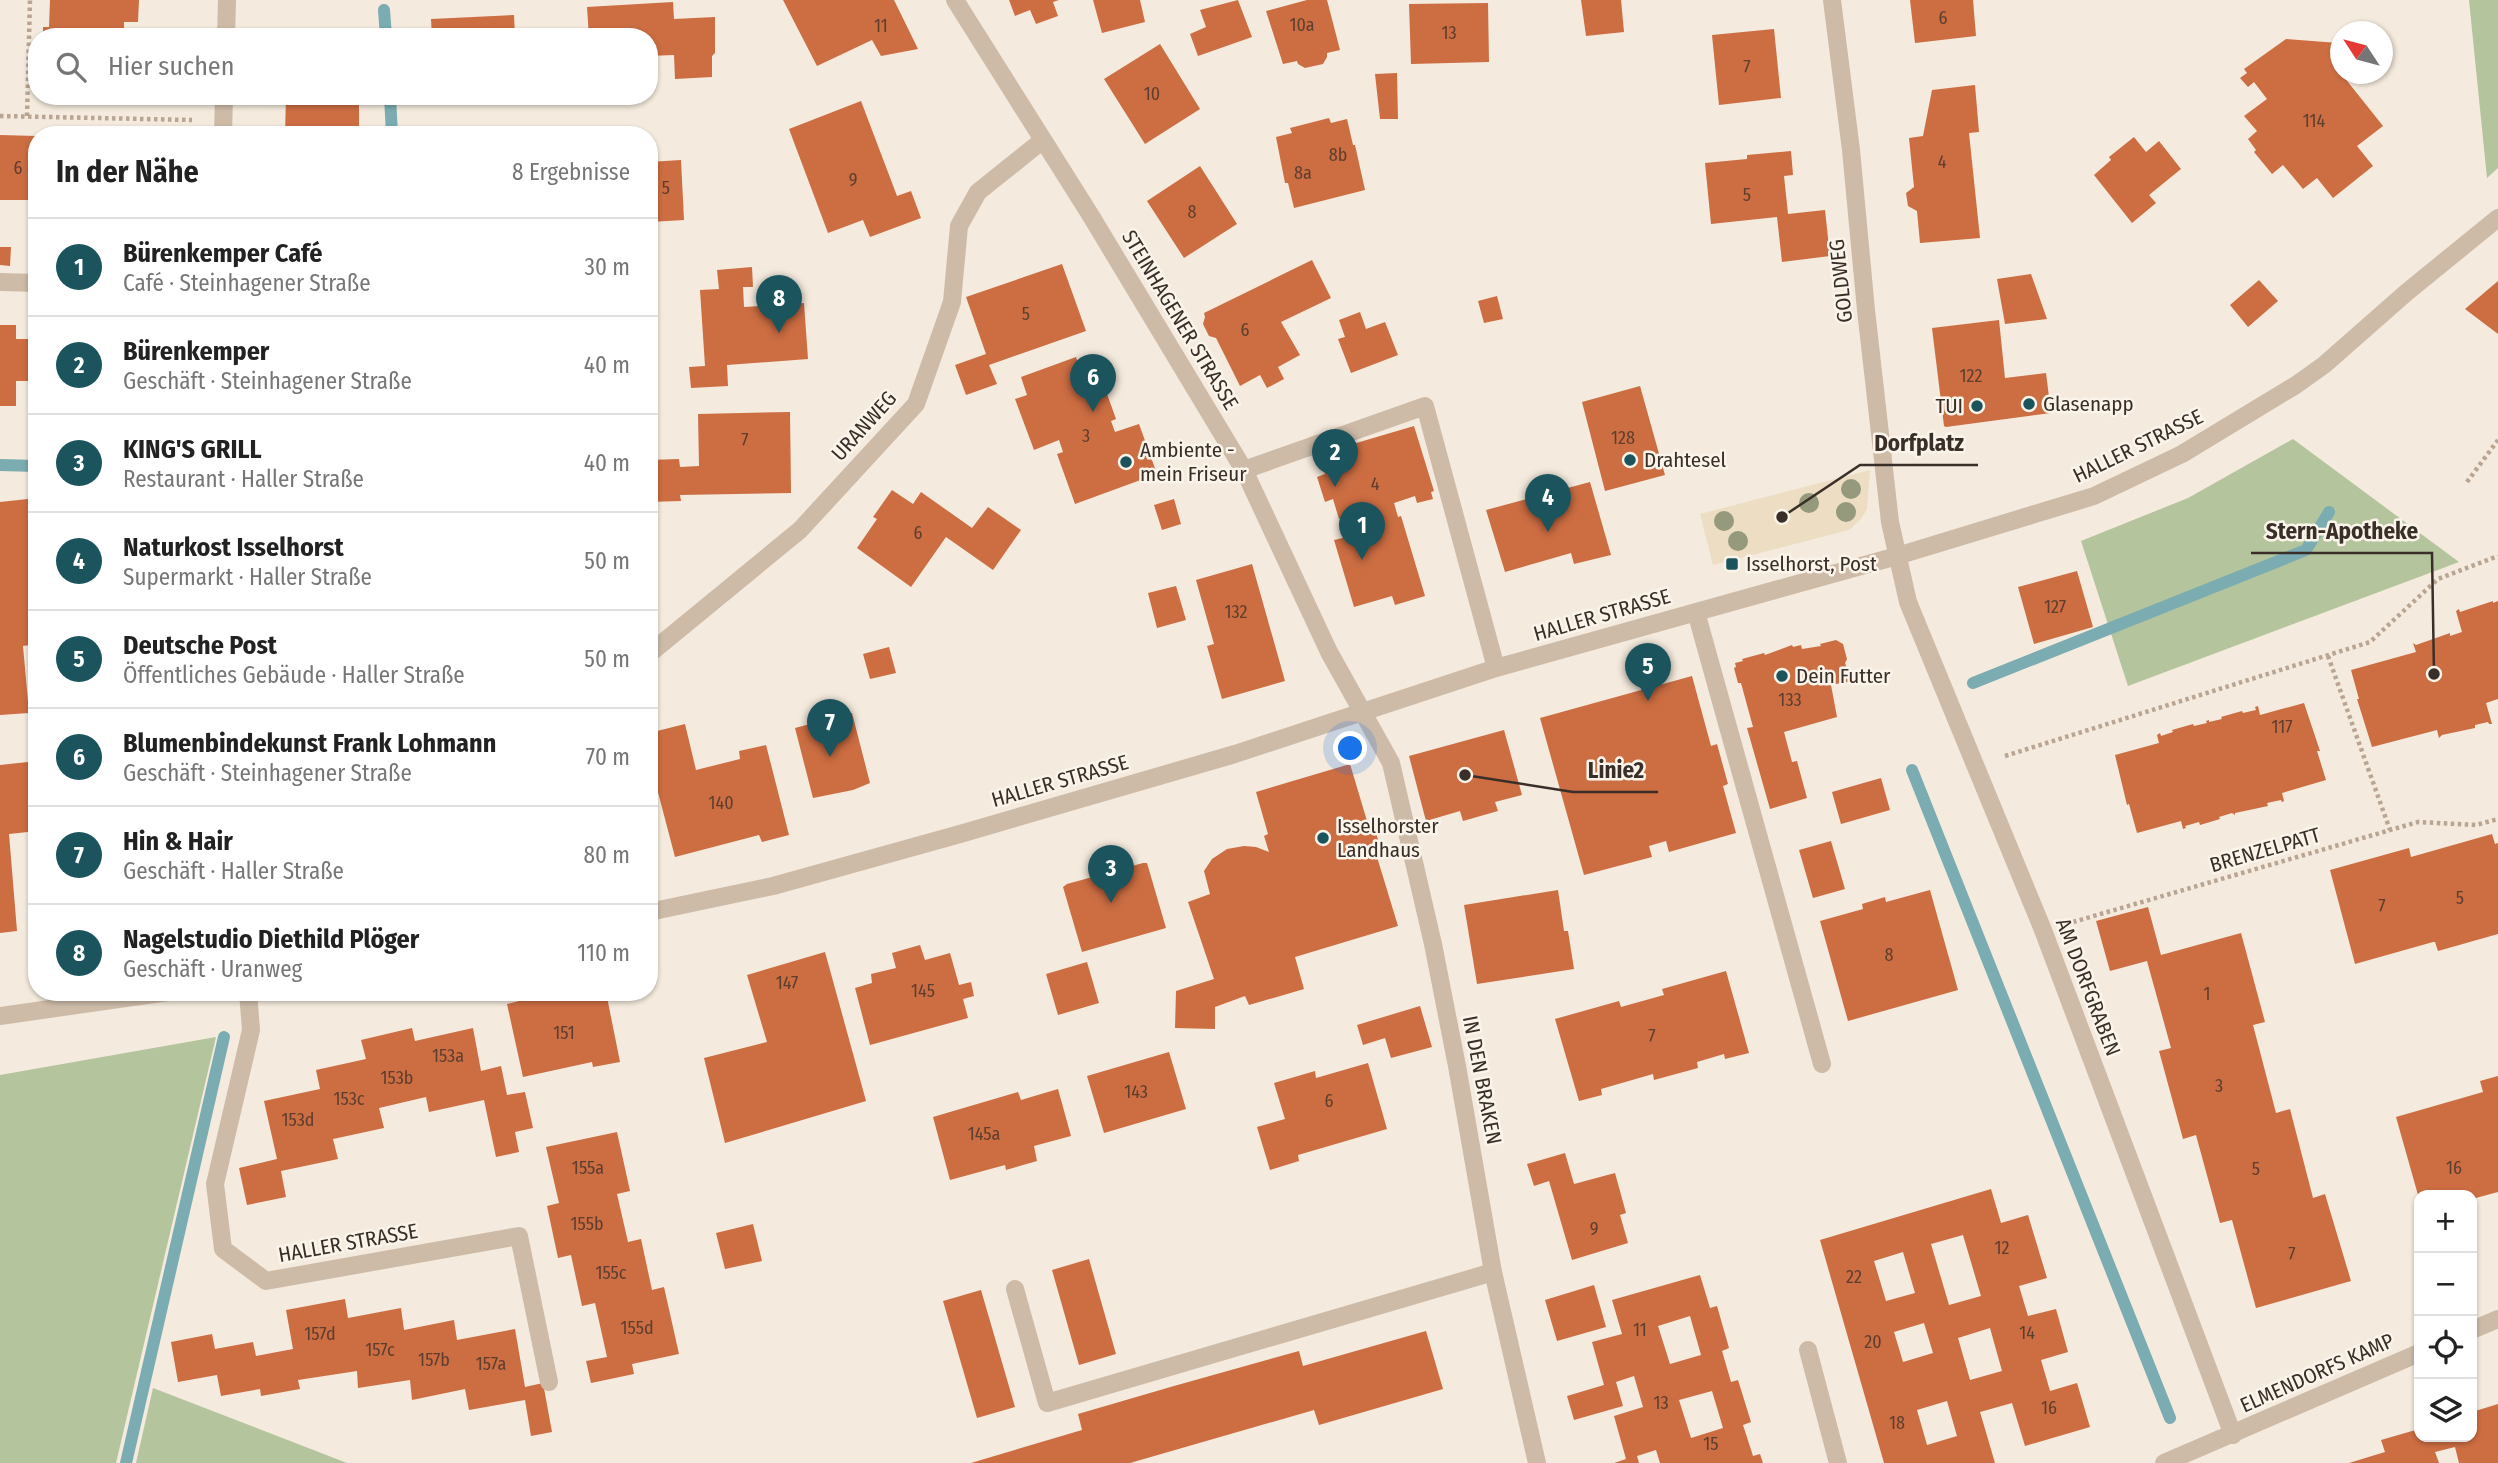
<!DOCTYPE html>
<html lang="de">
<head>
<meta charset="utf-8">
<style>
  :root { --surface:#fff; --page:#f2f2f2; --text:#222; --muted:#767676; --line:#e0e0e0; --accent:#1b545d }
  body { margin:0; font-family:"Fira Sans Condensed",sans-serif; background:var(--page); color:var(--text) }
  .controls { position:absolute; right:21px; bottom:21px; display:grid; overflow:hidden; border-radius:14px; box-shadow:0 2px 5px #0004 }
  .controls button { width:63px; height:63px; display:grid; place-items:center; padding:0; border:0; border-bottom:2px solid var(--line); background:var(--surface); color:var(--text); font:35px sans-serif }
  .compass { position:absolute; left:2330px; top:21px; width:63px; height:63px; border-radius:50%; background:var(--surface); box-shadow:0 2px 5px #0004; rotate:306deg }
  .you { position:absolute; left:1351px; top:749px; width:24px; height:24px; margin:-18px; border:5px solid #fff; border-radius:50%; background:#1a73e8; box-shadow:0 0 0 10px #1a73e833 }
  .badge { display:grid; place-items:center; width:46px; height:46px; border-radius:50%; background:var(--accent); color:#fff; font-size:23px; font-weight:700 }
  .pin { position:absolute; translate:-50% -58px; filter:drop-shadow(0 2px 4px #0008) }
  .pin::after { content:''; position:absolute; top:37px; width:24px; height:21px; background:inherit; clip-path:polygon(0 0,100% 0,50% 100%) }
  .list { margin:0; padding:0; list-style:none }
  h2 { display:flex; justify-content:space-between; align-items:center; height:91px; margin:0; padding:0 28px; font-size:30px }
  h2 small { font-size:23px; font-weight:400; color:var(--muted) }
  .list li { display:grid; grid-template-columns:46px 1fr auto; gap:21px; align-items:center; box-sizing:border-box; height:98px; padding:0 28px; border-top:2px solid var(--line) }
  .list b { display:block; font-size:26px; white-space:nowrap }
  .list p { margin:0; font-size:23px; white-space:nowrap; color:var(--muted) }
  .list em { font-size:23px; font-style:normal; color:var(--muted) }
  .icon { flex:none; width:38px; height:38px; fill:none; stroke:currentColor; stroke-width:2; stroke-linecap:round; stroke-linejoin:round }
  .map { position:relative; flex:none; width:2498px; height:1463px; overflow:hidden }
  .search { position:absolute; background:var(--surface); box-shadow:0 2px 5px #0004; left:28px; top:28px; width:630px; height:77px; display:flex; align-items:center; gap:18px; box-sizing:border-box; padding:0 24px; border-radius:28px; color:var(--muted); font-size:26px }
  .panel { position:absolute; background:var(--surface); box-shadow:0 2px 5px #0004; left:28px; top:126px; width:630px; height:875px; border-radius:28px }
  .map>svg:first-child { display:block }
</style>
</head>
<body>
<div class="map">
<svg width="2498" height="1463" viewBox="0 0 2498 1463">
  <rect width="100%" height="100%" fill="#f4eadd"/>
  <path fill="#b4c49c" d="M2469 0H2498V168L2487 178Z
    M2293 439 2459 562 2128 686 2081 541 2188 498Z
    M216 1037 116 1463H0V1075Z
    M153 1388 347 1463H136Z"/>
  <path fill="#ecddc3" d="M1870 470 1867 509 1861 519 1849 530 1713 565 1700 514Z"/>
  <g fill="none" stroke-linecap="round" stroke-linejoin="round">
    <path stroke="#7aacb2" stroke-width="12" d="M384 10 386 37
      M390 96 392 135
      M0 465 37 466
      M1973 683 2306 550 2329 512
      M1912 770 2170 1418
      M126 1463 224 1037"/>
  </g>
  <path fill="#cc6d42" fill-rule="evenodd" d="M50 0H139L138 22H124V37H43V27H49Z
    M783 0H894L918 49 881 56 872 40 817 66Z
    M1009 0H1059L1053 2 1058 16 1036 24 1030 10 1015 16Z
    M1093 0H1140L1145 22 1102 33Z
    M1238 0 1252 37 1198 56 1190 34 1206 27 1200 10Z
    M1307 0H1327L1340 50 1327 53V57L1323 64 1305 68 1298 64 1297 61 1283 64 1266 11Z
    M1581 0H1621L1624 32 1586 36Z
    M1910 0H1973L1976 36 1915 43Z
    M673 2 674 19 715 17V53L712 56V77L675 79 674 55 649 56V37H589L587 7Z
    M1488 3 1489 62 1411 64 1409 4Z
    M514 15 515 37H432L431 19Z
    M1774 29 1781 98 1719 105 1712 35Z
    M184 30H204V37H184Z
    M2286 39 2338 43 2336 67 2383 126 2357 146 2373 166 2333 198 2317 178 2303 189 2283 165 2272 174 2254 152 2256 150 2248 139 2257 131 2244 116 2267 99 2254 82 2248 87 2240 78 2247 73 2244 69Z
    M1160 44 1200 109 1145 144 1104 79Z
    M1397 73 1398 119H1380L1375 74Z
    M1975 85 1979 132 1969 133 1980 238 1920 243 1917 211 1908 206 1906 193 1914 187 1909 138 1923 136 1932 90Z
    M286 96H359V135H285Z
    M861 101 897 196 911 191 921 218 870 237 863 220 828 233 789 129Z
    M1329 118 1331 123 1347 119 1353 145H1355L1365 190 1294 208 1288 183H1285L1276 137 1292 133 1290 128Z
    M161 128 199 130V135H161Z
    M0 135 37 136V200H0Z
    M2134 137 2146 152 2159 141 2181 169 2149 195 2156 203 2132 223 2094 175 2111 160 2109 157Z
    M1791 151 1793 175 1784 176 1788 214 1825 210 1830 256 1782 262 1777 217 1711 224 1705 163 1747 159V155Z
    M681 160 684 220 650 222 649 162Z
    M1200 166 1237 224 1184 258 1147 201Z
    M0 247H11L10 266 0 265Z
    M1312 260 1331 298 1281 322 1300 355 1278 367 1284 379 1267 388 1260 375 1240 386 1216 338 1209 336 1203 324 1205 317 1204 313Z
    M1062 264 1086 331 989 365 997 384 966 395 955 365 986 354 966 297Z
    M752 267 753 287H743L744 307 804 303 808 359 727 365 728 386 691 388 689 367 705 366 700 290 719 289 717 270Z
    M2031 274 2047 319 2005 324 1997 279Z
    M2259 280 2278 301 2248 327 2230 305Z
    M2498 281V334L2465 309Z
    M1497 296 1503 319 1484 323 1478 301Z
    M1360 312 1366 329 1385 322 1398 355 1351 373 1338 339 1345 337 1339 320Z
    M1999 320 2005 378 2046 373 2051 413 1946 427 1944 426 1932 328Z
    M0 325H16V339H37V381H16V406H0Z
    M1076 357 1082 375 1098 369 1116 419 1111 421 1115 432 1139 424 1157 474 1075 504 1057 454 1063 452 1059 440 1034 450 1015 399 1027 395 1021 377Z
    M1640 386 1665 475 1605 491 1582 402Z
    M790 412 791 493 680 495 681 501 649 502V460L679 459 680 467 699 466 698 414Z
    M1414 426 1434 491 1431 492 1433 499 1417 503 1415 496 1394 503 1398 517 1401 516 1425 596 1395 605 1392 596 1354 607 1334 540 1351 536 1345 517 1339 519 1333 499 1325 502 1317 477 1325 474 1319 454Z
    M1590 482 1611 555 1574 564 1571 553 1505 572 1486 510Z
    M892 490 913 504 921 492 972 528 988 507 1021 530 993 570 946 537 911 587 857 548 877 519 873 517Z
    M37 498V644L23 646 29 713 0 715V502Z
    M1174 499 1181 524 1162 530 1154 505Z
    M1252 564 1285 681 1222 699 1207 646 1214 644 1196 580Z
    M2077 571 2093 627 2034 644 2018 587Z
    M1176 586 1186 620 1157 628 1148 593Z
    M2493 601V603L2498 601V699L2486 703 2492 724H2489L2488 722 2475 725V728L2442 735 2439 738 2437 730 2372 747 2357 699H2359L2351 670 2416 652 2413 643 2416 645 2450 633V636L2462 632 2456 611 2459 609 2460 612Z
    M1836 640 1843 644 1847 659 1845 663 1851 681 1831 685 1837 717 1784 732 1792 762 1797 761 1807 798 1770 809 1747 728 1753 727 1741 683H1738L1734 668 1736 667 1735 663 1743 661 1742 659 1764 653 1765 655 1792 645 1793 647 1801 645 1802 649 1821 646 1820 644Z
    M889 647 896 673 870 679 863 654Z
    M1692 676 1711 746 1717 744 1728 784 1723 786 1736 833 1669 852 1666 841 1649 846 1652 857 1584 875 1540 718Z
    M2304 703 2320 751H2317L2326 780 2282 793 2284 801 2282 802 2281 800 2267 803 2268 806 2235 813V815L2232 813 2219 817 2220 819 2200 825 2199 822 2185 826 2186 828 2183 829 2181 821 2137 833 2129 804 2127 805 2115 755 2159 743 2157 735 2160 733 2161 736 2173 732 2172 730 2193 724 2194 726 2207 723 2206 721 2209 720V722L2222 719 2221 717 2242 711 2243 713 2256 710 2255 707 2258 706 2260 715Z
    M852 713 870 783 853 790 813 798 795 728Z
    M685 724 696 770 740 759 739 751 766 745 789 835 762 842 759 835 675 857 649 758V733Z
    M1504 730 1522 795 1495 802 1498 811 1463 821 1460 811 1426 821 1409 756Z
    M37 761V831L9 834 17 931 0 933V765Z
    M1350 764 1367 821 1373 823 1382 853 1377 857 1398 926 1295 957 1304 989 1249 1005 1245 996 1215 1007V1029L1175 1028 1176 991 1214 979 1188 902 1210 894 1204 871 1212 859 1227 849 1244 846 1256 847 1269 852 1264 836 1268 834 1256 792Z
    M1881 778 1890 810 1841 824 1832 792Z
    M2492 834 2495 844 2498 843V934L2438 951 2435 942H2433L2355 964 2330 870 2409 848 2411 857Z
    M1831 841 1845 889 1813 898 1799 850Z
    M1143 863H1147L1166 928 1082 952 1063 887 1067 884 1096 876 1097 880 1115 874 1114 871Z
    M1558 890 1564 931H1568L1574 969 1477 984 1464 905Z
    M1930 890 1958 990 1848 1021 1820 921 1863 909 1862 904 1885 897 1886 902Z
    M2148 907 2161 955 2241 933 2265 1022 2253 1025 2276 1113 2290 1109 2313 1198 2325 1194 2351 1281 2256 1308 2232 1220 2220 1223 2196 1135 2183 1139 2159 1051 2171 1048 2147 961 2110 971 2096 921Z
    M920 945 925 960 950 953 959 985 971 982 974 996 963 999 968 1018 870 1045 855 988 872 983 871 974 896 968 892 953Z
    M825 952 866 1101 725 1143 704 1058 767 1042 747 975Z
    M1087 962 1099 1003 1058 1015 1046 974Z
    M1726 971 1749 1053 1725 1059 1724 1054 1697 1062 1698 1068 1654 1080 1653 1074 1601 1089 1602 1095 1579 1101 1555 1019 1619 1001 1621 1007 1664 995 1662 989Z
    M517 992H543L544 995 557 992H606L620 1062 593 1067 592 1062 523 1077 507 1004 519 1001Z
    M1420 1006 1432 1047 1391 1058 1385 1038 1363 1045 1357 1025Z
    M412 1028 415 1041 473 1028 481 1071 501 1066 507 1095 525 1092 533 1128 515 1132 519 1152 496 1157 484 1100 429 1112 426 1097 379 1108 384 1128 333 1139 338 1159 281 1171 286 1197 247 1205 239 1168 277 1159 264 1101 320 1089 316 1070 366 1059 361 1040Z
    M1169 1052 1186 1109 1104 1133 1087 1076Z
    M1368 1063 1387 1129 1298 1155 1299 1161 1270 1170 1257 1127 1285 1119 1274 1083 1315 1071 1316 1078Z
    M2498 1076V1192L2472 1199V1195H2418L2396 1117 2483 1092 2480 1081Z
    M1058 1089 1071 1136 1034 1146 1037 1161 1006 1170 1005 1165 950 1180 933 1117 1018 1092 1021 1100Z
    M617 1132 630 1191 617 1194 628 1242 641 1239 652 1290 664 1287 679 1354 632 1364 634 1374 591 1383 586 1361 607 1357 595 1303 582 1306 571 1255 558 1258 547 1206 559 1203 546 1147Z
    M1565 1153 1574 1184 1615 1173 1626 1213 1620 1215 1628 1243 1572 1260 1549 1181 1534 1186 1527 1164Z
    M1991 1189 2001 1223 2028 1215 2047 1278 2019 1286 2028 1316 2056 1309 2068 1352 2041 1360 2050 1391 2077 1383 2090 1427 2025 1446 2012 1403 1980 1412 1995 1463H1884L1820 1240ZM1963 1235 1981 1296 1949 1305 1931 1244ZM1903 1252 1915 1293 1886 1301 1874 1261ZM1924 1323 1933 1353 1903 1362 1894 1332ZM1990 1328 2002 1371 1970 1380 1958 1338ZM1947 1401 1957 1436 1927 1445 1917 1410Z
    M753 1224 762 1261 725 1269 716 1233Z
    M1089 1259 1116 1354 1079 1365 1052 1270Z
    M1700 1275 1710 1308 1717 1306 1729 1348 1722 1351 1731 1382 1738 1380 1751 1422 1743 1425 1753 1456 1760 1454 1763 1463H1660L1656 1450 1637 1456 1639 1463H1614L1626 1459 1614 1416 1643 1407 1634 1376 1616 1382 1623 1406 1574 1420 1567 1396 1604 1385 1592 1342 1622 1334 1612 1300ZM1690 1316 1701 1355 1670 1364 1658 1326ZM1712 1391 1723 1428 1691 1438 1679 1400Z
    M1594 1285 1606 1327 1557 1341 1545 1300Z
    M981 1290 1015 1407 977 1418 943 1301Z
    M345 1299 348 1318 401 1308 404 1330 454 1320 457 1340 515 1329 525 1387 543 1383 552 1432 531 1436 525 1400 469 1410 465 1389 412 1400 410 1380 358 1388 357 1371 298 1380 300 1389 261 1396 260 1389 221 1396 217 1375 178 1382 171 1342 212 1334 215 1349 253 1342 256 1356 293 1349 286 1310Z
    M1426 1331 1443 1389 1319 1425 1314 1410 1130 1463H971L1082 1430 1078 1414 1174 1386 1299 1351 1303 1366Z
    M2498 1404V1463H2459L2455 1447 2435 1452 2439 1463H2349L2385 1452 2381 1440 2419 1429V1437H2472V1412Z"/>
  <g fill="none" stroke-linecap="round" stroke-linejoin="round">
    <path stroke="#b9a592" stroke-width="4.5" stroke-dasharray="3.5 3.5" stroke-linecap="butt" d="M0 116 192 120
      M27 116 30 0
      M2467 482 2498 440
      M2328 656 2390 830
      M2005 756 2370 642 2438 579 2498 556
      M2073 922 2418 822 2476 825 2498 819"/>
    <path stroke="#cdbba8" stroke-width="18" d="M955 0 1091 216 1244 470 1329 652 1391 763 1433 944 1457 1066 1493 1272 1537 1463
      M1832 0 1851 150 1866 310 1890 522 1908 602 2043 930 2233 1435
      M226 37 227 0
      M223 135 224 96
      M0 282 37 283
      M1244 470 1425 406 1496 668
      M1696 612 1822 1064
      M649 654 800 530 916 404 952 302 959 226 978 192 1043 140
      M649 912 773 886 960 834 1235 754 1496 668 1897 556 2094 496 2182 454 2296 385 2324 365 2407 292 2498 218
      M248 992 251 1030 215 1184 223 1249 266 1281 519 1236 549 1382
      M0 1016 168 992
      M1015 1289 1047 1403 1493 1272
      M2472 1330 2498 1319
      M1808 1350 1838 1463
      M2164 1463 2419 1353"/>
  </g>
  <g fill="#949a7b">
    <circle cx="1851" cy="489" r="10"/>
    <circle cx="1809" cy="503" r="10"/>
    <circle cx="1846" cy="512" r="10"/>
    <circle cx="1724" cy="521" r="10"/>
    <circle cx="1738" cy="541" r="10"/>
  </g>
  <g fill="#1b545d" stroke="#fbf4ea" stroke-width="2.5">
    <circle cx="2029" cy="404" r="7"/>
    <circle cx="1977" cy="406" r="7"/>
    <circle cx="1630" cy="460" r="7"/>
    <circle cx="1126" cy="462" r="7"/>
    <rect x="1725" y="557" width="14" height="14" rx="3.5"/>
    <circle cx="1782" cy="676" r="7"/>
    <circle cx="1323" cy="838" r="7"/>
  </g>
  <g text-anchor="middle" dominant-baseline="central" stroke-width="5" stroke-linejoin="round" paint-order="stroke">
    <g font-size="18" fill="#5e3e2e">
      <text x="1943" y="18">6</text>
      <text x="1302" y="25">10a</text>
      <text x="881" y="26">11</text>
      <text x="1449" y="33">13</text>
      <text x="1747" y="67">7</text>
      <text x="1152" y="94">10</text>
      <text x="2314" y="121">114</text>
      <text x="1338" y="155">8b</text>
      <text x="1942" y="162">4</text>
      <text x="18" y="168">6</text>
      <text x="1303" y="173">8a</text>
      <text x="853" y="180">9</text>
      <text x="666" y="188">5</text>
      <text x="1747" y="195">5</text>
      <text x="1192" y="212">8</text>
      <text x="1026" y="314">5</text>
      <text x="1245" y="330">6</text>
      <text x="1971" y="376">122</text>
      <text x="1086" y="436">3</text>
      <text x="1623" y="438">128</text>
      <text x="745" y="440">7</text>
      <text x="1375" y="484">4</text>
      <text x="918" y="533">6</text>
      <text x="2055" y="607">127</text>
      <text x="1236" y="612">132</text>
      <text x="1790" y="700">133</text>
      <text x="2282" y="727">117</text>
      <text x="721" y="803">140</text>
      <text x="2460" y="898">5</text>
      <text x="2382" y="906">7</text>
      <text x="1889" y="955">8</text>
      <text x="787" y="983">147</text>
      <text x="923" y="991">145</text>
      <text x="2207" y="994">1</text>
      <text x="564" y="1033">151</text>
      <text x="1652" y="1036">7</text>
      <text x="448" y="1056">153a</text>
      <text x="397" y="1078">153b</text>
      <text x="2219" y="1086">3</text>
      <text x="1136" y="1092">143</text>
      <text x="349" y="1099">153c</text>
      <text x="1329" y="1101">6</text>
      <text x="298" y="1120">153d</text>
      <text x="984" y="1134">145a</text>
      <text x="588" y="1168">155a</text>
      <text x="2454" y="1168">16</text>
      <text x="2256" y="1169">5</text>
      <text x="587" y="1224">155b</text>
      <text x="1594" y="1229">9</text>
      <text x="2002" y="1248">12</text>
      <text x="2292" y="1254">7</text>
      <text x="611" y="1273">155c</text>
      <text x="1854" y="1277">22</text>
      <text x="637" y="1328">155d</text>
      <text x="1640" y="1330">11</text>
      <text x="2027" y="1333">14</text>
      <text x="320" y="1334">157d</text>
      <text x="1873" y="1342">20</text>
      <text x="380" y="1350">157c</text>
      <text x="434" y="1360">157b</text>
      <text x="491" y="1364">157a</text>
      <text x="1661" y="1403">13</text>
      <text x="2049" y="1408">16</text>
      <text x="1897" y="1423">18</text>
      <text x="1711" y="1444">15</text>
    </g>
    <g font-size="21" fill="#392f28" stroke="#fbf4ea">
      <text transform="translate(1841 281) rotate(-96)">GOLDWEG</text>
      <text transform="translate(1180 320) rotate(59)">STEINHAGENER STRASSE</text>
      <text transform="translate(864 426) rotate(-48)">URANWEG</text>
      <text transform="translate(2138 446) rotate(-26)">HALLER STRASSE</text>
      <text transform="translate(1602 615) rotate(-16)">HALLER STRASSE</text>
      <text transform="translate(1060 781) rotate(-16)">HALLER STRASSE</text>
      <text transform="translate(2265 850) rotate(-16)">BRENZELPATT</text>
      <text transform="translate(2088 987) rotate(69)">AM DORFGRABEN</text>
      <text transform="translate(1482 1080) rotate(79)">IN DEN BRAKEN</text>
      <text transform="translate(348 1243) rotate(-10)">HALLER STRASSE</text>
      <text transform="translate(2317 1373) rotate(-24)">ELMENDORFS KAMP</text>
    </g>
    <g font-size="21" fill="#392f28" stroke="#fbf4ea" text-anchor="start">
      <text x="2043" y="404">Glasenapp</text>
      <text x="1963" y="406" text-anchor="end">TUI</text>
      <text x="1140" y="450">Ambiente -<tspan x="1140" dy="24">mein Friseur</tspan></text>
      <text x="1644" y="460">Drahtesel</text>
      <text x="1746" y="564">Isselhorst, Post</text>
      <text x="1796" y="676">Dein Futter</text>
      <text x="1337" y="826">Isselhorster<tspan x="1337" dy="24">Landhaus</tspan></text>
    </g>
  </g>
  <path fill="none" stroke="#392f28" stroke-width="2.5" d="M1782 517L1860 465H1978M2434 674L2432 553H2251M1465 775L1573 792H1658"/>
  <g fill="#392f28" stroke="#fbf4ea" stroke-width="2.5">
    <circle cx="1782" cy="517" r="7"/>
    <circle cx="2434" cy="674" r="7"/>
    <circle cx="1465" cy="775" r="7"/>
  </g>
  <g font-size="23" text-anchor="middle" font-weight="bold" fill="#392f28" stroke="#fbf4ea" stroke-width="5" stroke-linejoin="round" paint-order="stroke">
    <text x="1919" y="451">Dorfplatz</text>
    <text x="2342" y="539">Stern-Apotheke</text>
    <text x="1616" y="778">Linie2</text>
  </g>
</svg>
<div class="controls">
<button>+</button>
<button>−</button>
<button><svg class="icon" aria-label="locate" viewBox="0 0 24 24"><circle cx="12" cy="12" r="6"/><path d="M12 2v4M12 18v4M2 12h4M18 12h4"/></svg></button>
<button><svg class="icon" aria-label="layers" viewBox="0 0 24 24"><path d="M12 4l9 5-9 5-9-5zM3 14l9 5 9-5"/></svg></button>
</div>
<svg class="compass" viewBox="-18 -18 36 36"><path d="M0-13l5 13h-10z" fill="#e53935"/><path d="M0 13l5-13h-10z" fill="#767676"/></svg>
<div class="you"></div>
<div class="pin badge" style="left:1362px;top:560px">1</div>
<div class="pin badge" style="left:1335px;top:487px">2</div>
<div class="pin badge" style="left:1111px;top:903px">3</div>
<div class="pin badge" style="left:1548px;top:532px">4</div>
<div class="pin badge" style="left:1648px;top:701px">5</div>
<div class="pin badge" style="left:1093px;top:412px">6</div>
<div class="pin badge" style="left:830px;top:757px">7</div>
<div class="pin badge" style="left:779px;top:333px">8</div>
<div class="search"><svg class="icon" aria-label="search" viewBox="0 0 24 24"><circle cx="10" cy="10" r="6"/><path d="M15 15l6 6"/></svg>Hier suchen</div>
<section class="panel">
<h2>In der Nähe<small>8 Ergebnisse</small></h2>
<ul class="list">
<li><span class="badge">1</span><div><b>Bürenkemper Café</b><p>Café · Steinhagener Straße</p></div><em>30 m</em></li>
<li><span class="badge">2</span><div><b>Bürenkemper</b><p>Geschäft · Steinhagener Straße</p></div><em>40 m</em></li>
<li><span class="badge">3</span><div><b>KING'S GRILL</b><p>Restaurant · Haller Straße</p></div><em>40 m</em></li>
<li><span class="badge">4</span><div><b>Naturkost Isselhorst</b><p>Supermarkt · Haller Straße</p></div><em>50 m</em></li>
<li><span class="badge">5</span><div><b>Deutsche Post</b><p>Öffentliches Gebäude · Haller Straße</p></div><em>50 m</em></li>
<li><span class="badge">6</span><div><b>Blumenbindekunst Frank Lohmann</b><p>Geschäft · Steinhagener Straße</p></div><em>70 m</em></li>
<li><span class="badge">7</span><div><b>Hin &amp; Hair</b><p>Geschäft · Haller Straße</p></div><em>80 m</em></li>
<li><span class="badge">8</span><div><b>Nagelstudio Diethild Plöger</b><p>Geschäft · Uranweg</p></div><em>110 m</em></li>
</ul>
</section>
</div>
</body>
</html>
